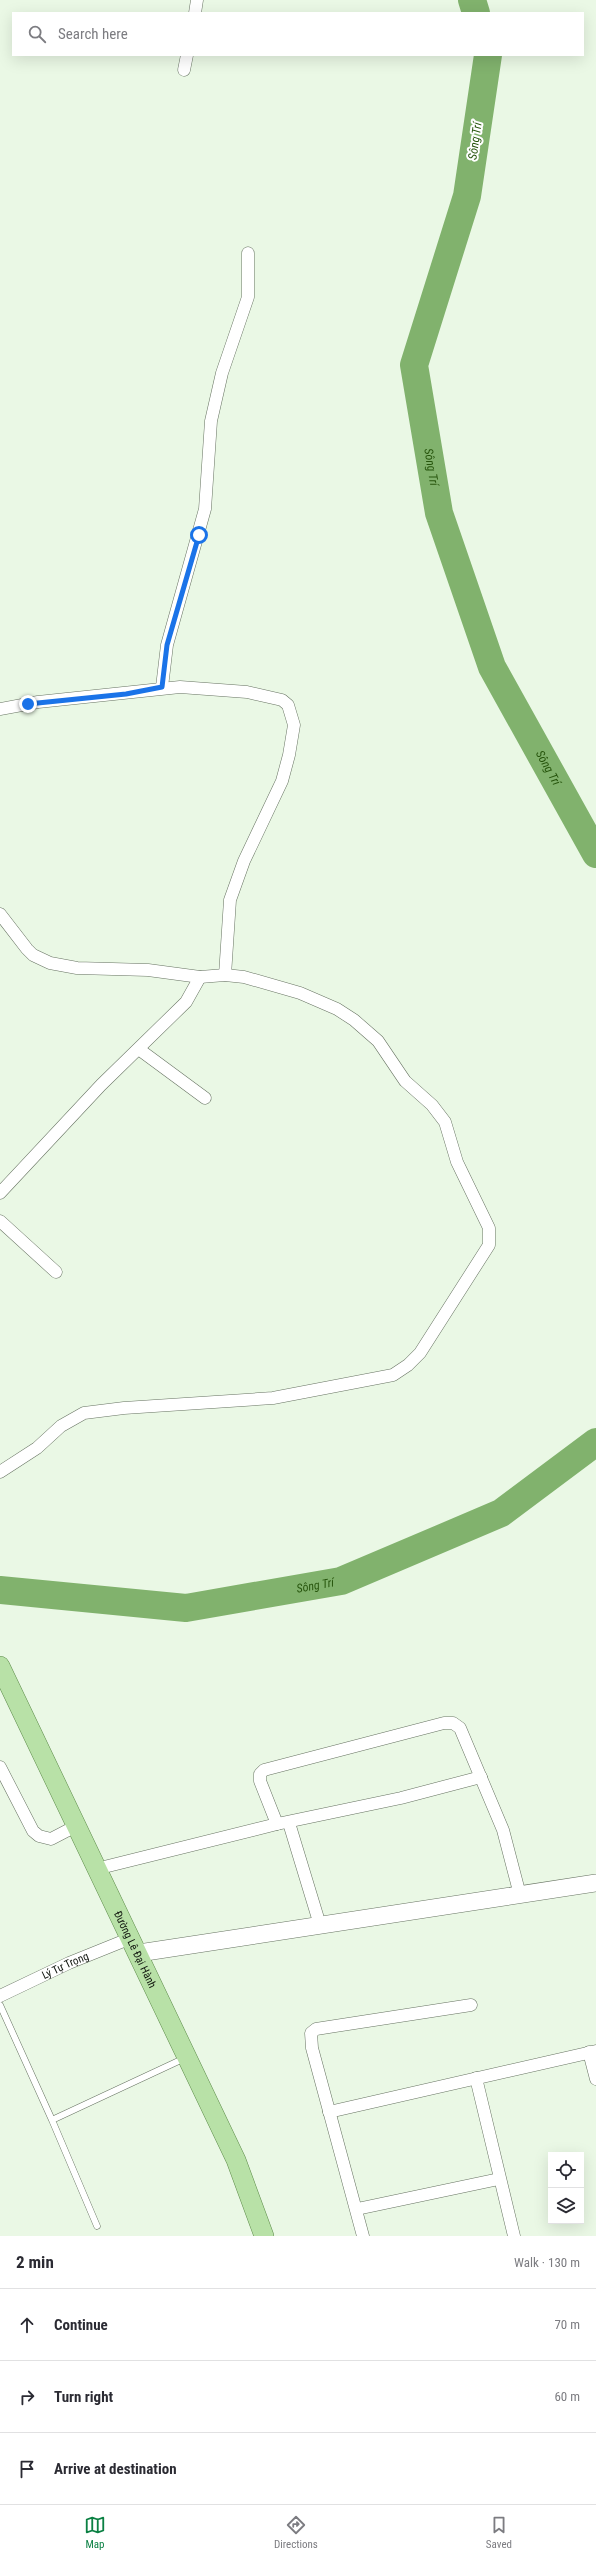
<!DOCTYPE html>
<html lang="en">
<head>
<meta charset="utf-8">
<style>
  :root { --surface:#fff; --page:#f2f2f3; --text:#2b2b33; --muted:#7c7c81; --line:#e1e1e2; --accent:#0b8043 }
  body { margin:0; font-family:"Roboto Condensed",sans-serif; background:var(--page); color:var(--text) }
  .controls { position:absolute; right:12px; bottom:12px; display:grid; overflow:hidden; border-radius:0px; box-shadow:0 4px 16px #0002 }
  .controls button { width:36px; height:36px; display:grid; place-items:center; padding:0; border:0; border-bottom:1px solid var(--line); background:var(--surface); color:var(--text); font:20px sans-serif }
  .stop { position:absolute; width:12px; height:12px; margin:-9px; border:3px solid #1a73e8; border-radius:50%; background:#fff }
  .stop.end { background:#1a73e8; border-color:#fff; box-shadow:0 1px 4px #0008 }
  .list { margin:0; padding:0; list-style:none }
  h2 { display:flex; justify-content:space-between; align-items:center; height:52px; margin:0; padding:0 16px; font-size:17px }
  h2 small { font-size:13px; font-weight:400; color:var(--muted) }
  .list li { display:grid; grid-template-columns:26px 1fr auto; gap:12px; align-items:center; box-sizing:border-box; height:72px; padding:0 16px; border-top:1px solid var(--line) }
  .list b { display:block; font-size:15px; white-space:nowrap }
  .list em { font-size:13px; font-style:normal; color:var(--muted) }
  .icon { flex:none; width:22px; height:22px; fill:none; stroke:currentColor; stroke-width:2; stroke-linecap:round; stroke-linejoin:round }
  .map { position:relative; flex:none; width:596px; height:2236px; overflow:hidden }
  .search { position:absolute; background:var(--surface); box-shadow:0 4px 16px #0002; left:12px; right:12px; top:12px; height:44px; display:flex; align-items:center; gap:10px; box-sizing:border-box; padding:0 14px; border-radius:0px; color:var(--muted); font-size:15px }
  .sheet { height:268px; background:var(--surface) }
  nav { display:flex; justify-content:space-around; align-items:center; box-sizing:border-box; height:56px; border-top:1px solid var(--line); background:var(--surface); font-size:11px; color:var(--muted) }
  nav a { display:grid; justify-items:center; gap:2px }
  nav .on { color:var(--accent) }
  .map>svg:first-child { display:block }
</style>
</head>
<body>
<div class="map">
<svg width="596" height="2236" viewBox="0 0 596 2236">
  <rect width="100%" height="100%" fill="#eaf8e5"/>
  <g fill="none" stroke-linecap="round" stroke-linejoin="round">
    <g stroke="#81b26d" stroke-width="28">
      <path d="M472 0 476 13"/>
      <path id="s1" d="M488 55 467 196 414 365 439 513 492 667 596 854"/>
      <path id="s2" d="M0 1590 186 1608 341 1581 501 1513 596 1442"/>
    </g>
    <defs>
      <path id="lane" d="M0 2005 52 2120 97 2226
        M52 2120 185 2058"/>
      <g id="street">
        <path d="M195 13 197 0"/>
        <path d="M184 70 187 55"/>
        <path d="M162 687 167 645 205 509 211 421 222 373 248 297V253"/>
        <path d="M0 709 38 702 180 687 247 692 282 700 288 705 294 725 289 755 282 781 244 861 230 900 225 975"/>
        <path d="M0 914 27 949 33 955 50 963 77 968 148 970 200 977 225 975 244 977 300 993 337 1009 354 1020 378 1041 405 1081 432 1105 445 1122 457 1162 489 1228V1245L420 1353 408 1365 393 1375 273 1398 124 1408 84 1413 61 1426 37 1448 0 1472"/>
        <path d="M140 1050 205 1098"/>
        <path d="M0 1193 101 1085 186 1002 200 977"/>
        <path d="M0 1221 56 1272"/>
        <path d="M0 1767 33 1831 39 1836 51 1839 76 1826"/>
        <path d="M289 1823 320 1925"/>
        <path d="M277 1824 260 1781V1774L264 1770 444 1723H453L460 1728 503 1830 520 1895"/>
        <path d="M96 1869 277 1824 401 1798 481 1777"/>
        <path id="s3" d="M0 1996 69 1963 131 1938"/>
        <path d="M589 2052 596 2079"/>
        <path d="M476 2078 514 2236"/>
        <path d="M329 2112 596 2051"/>
        <path d="M357 2209 499 2179"/>
        <path d="M363 2236 312 2048 311 2033 316 2029 471 2005"/>
      </g>
      <path id="secondary" d="M139 1953 596 1883"/>
      <g id="primary">
        <path id="s4" d="M0 1666 236 2160 264 2236"/>
      </g>
    </defs>
    <use href="#lane" stroke="#677362" stroke-width="7"/>
    <use href="#street" stroke="#677362" stroke-width="13"/>
    <use href="#secondary" stroke="#677362" stroke-width="18"/>
    <use href="#primary" stroke="#5e8c4b" stroke-width="20"/>
    <use href="#lane" stroke="#fff" stroke-width="6"/>
    <use href="#street" stroke="#fff" stroke-width="12"/>
    <use href="#secondary" stroke="#fff" stroke-width="17"/>
    <use href="#primary" stroke="#b8e1a7" stroke-width="19"/>
  </g>
  <g fill="none" stroke-linecap="round" stroke-linejoin="round">
    <path stroke="#1a73e8" stroke-width="5" d="M28 704 126 694 162 687 167 645 199 535"/>
  </g>
  <g text-anchor="middle" dominant-baseline="central" stroke-width="4" stroke-linejoin="round" paint-order="stroke">
    <g font-size="11" fill="#0f140d" stroke="#fff">
      <text stroke="none"><textPath href="#s4" startOffset="314">Đường Lê Đại Hành</textPath></text>
      <text stroke="none"><textPath href="#s3" startOffset="72">Lý Tự Trọng</textPath></text>
    </g>
    <g font-size="12" font-style="italic" fill="#27550d" stroke="#fff">
      <text transform="translate(475 141) rotate(-82)">Sông Trí</text>
      <text stroke="none"><textPath href="#s1" startOffset="423">Sông Trí</textPath></text>
      <text stroke="none"><textPath href="#s1" startOffset="748">Sông Trí</textPath></text>
      <text stroke="none"><textPath href="#s2" startOffset="318">Sông Trí</textPath></text>
    </g>
  </g>
</svg>
<div class="controls">
<button><svg class="icon" aria-label="locate" viewBox="0 0 24 24"><circle cx="12" cy="12" r="6"/><path d="M12 2v4M12 18v4M2 12h4M18 12h4"/></svg></button>
<button><svg class="icon" aria-label="layers" viewBox="0 0 24 24"><path d="M12 4l9 5-9 5-9-5zM3 14l9 5 9-5"/></svg></button>
</div>
<div class="stop" style="left:199px;top:535px"></div>
<div class="stop end" style="left:28px;top:704px"></div>
<div class="search"><svg class="icon" aria-label="search" viewBox="0 0 24 24"><circle cx="10" cy="10" r="6"/><path d="M15 15l6 6"/></svg>Search here</div>
</div>
<section class="sheet">
<h2>2 min<small>Walk · 130 m</small></h2>
<ul class="list">
<li><svg class="icon" aria-label="ahead" viewBox="0 0 24 24"><path d="M12 20V5M6 11l6-6 6 6"/></svg><div><b>Continue</b></div><em>70 m</em></li>
<li><svg class="icon" aria-label="right" viewBox="0 0 24 24"><path d="M7 20v-9h11M14 6l5 5-5 5"/></svg><div><b>Turn right</b></div><em>60 m</em></li>
<li><svg class="icon" aria-label="arrive" viewBox="0 0 24 24"><path d="M6 21V4h12l-3 4 3 4H6"/></svg><div><b>Arrive at destination</b></div></li>
</ul>
</section>
<nav>
<a class="on"><svg class="icon" aria-label="map" viewBox="0 0 24 24"><path d="M3 6l6-2 6 2 6-2v14l-6 2-6-2-6 2zM9 4v14M15 6v14"/></svg>Map</a>
<a><svg class="icon" aria-label="directions" viewBox="0 0 24 24"><path d="M12 3l9 9-9 9-9-9zM9 14v-3h6M13 9l2 2-2 2"/></svg>Directions</a>
<a><svg class="icon" aria-label="saved" viewBox="0 0 24 24"><path d="M7 4h10v16l-5-4-5 4z"/></svg>Saved</a>
</nav>
</body>
</html>
